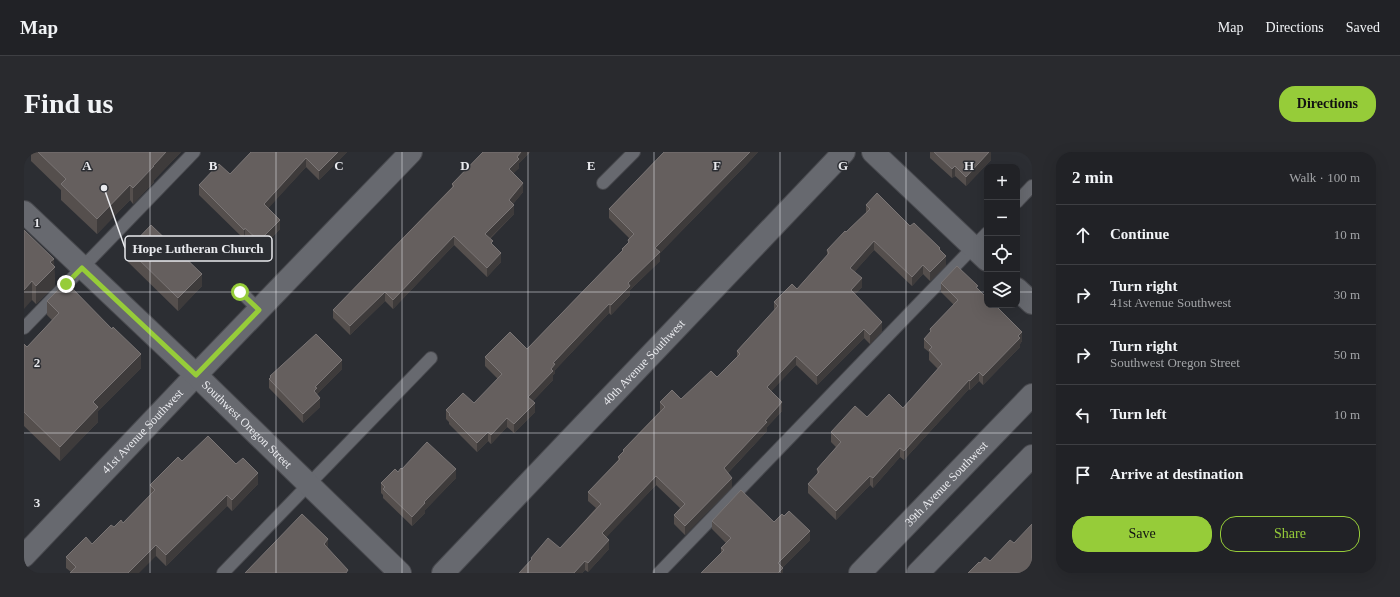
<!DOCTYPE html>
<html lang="en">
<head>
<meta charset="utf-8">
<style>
  :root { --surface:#212226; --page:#292a2e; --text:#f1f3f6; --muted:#a2a4a7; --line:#3e3f43; --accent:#96cc39 }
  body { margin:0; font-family:"Times New Roman",serif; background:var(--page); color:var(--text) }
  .controls { position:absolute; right:12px; top:12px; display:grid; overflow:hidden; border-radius:8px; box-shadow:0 4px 16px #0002 }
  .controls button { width:36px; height:36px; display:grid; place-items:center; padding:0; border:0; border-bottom:1px solid var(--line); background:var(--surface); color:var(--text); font:20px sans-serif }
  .stop { position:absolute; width:12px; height:12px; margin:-9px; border:3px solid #96cc39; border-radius:50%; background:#fff }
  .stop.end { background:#96cc39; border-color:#fff; box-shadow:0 1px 4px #0008 }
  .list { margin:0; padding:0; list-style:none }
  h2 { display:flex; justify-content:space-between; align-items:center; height:52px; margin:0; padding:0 16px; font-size:17px }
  h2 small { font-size:13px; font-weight:400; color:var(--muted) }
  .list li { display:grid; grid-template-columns:26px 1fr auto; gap:12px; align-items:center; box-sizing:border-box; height:60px; padding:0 16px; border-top:1px solid var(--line) }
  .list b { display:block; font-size:15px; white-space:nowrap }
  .list p { margin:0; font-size:13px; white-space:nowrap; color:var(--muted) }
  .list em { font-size:13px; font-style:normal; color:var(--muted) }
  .actions { display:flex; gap:8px; padding:12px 16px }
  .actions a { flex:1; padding:9px 0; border:1px solid var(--accent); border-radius:16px; text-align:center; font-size:14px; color:var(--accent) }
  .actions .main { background:var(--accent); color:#111 }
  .icon { flex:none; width:22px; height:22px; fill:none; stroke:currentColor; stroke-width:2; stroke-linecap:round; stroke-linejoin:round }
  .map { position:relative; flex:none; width:1008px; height:421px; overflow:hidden; border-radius:16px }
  header { display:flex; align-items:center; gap:24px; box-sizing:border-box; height:56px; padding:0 20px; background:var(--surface); border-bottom:1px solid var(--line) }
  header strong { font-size:19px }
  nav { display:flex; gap:22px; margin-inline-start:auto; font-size:14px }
  .intro { display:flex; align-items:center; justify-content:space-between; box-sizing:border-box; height:96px; padding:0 24px }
  h1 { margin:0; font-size:28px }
  .button { padding:10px 18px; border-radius:16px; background:var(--accent); color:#111; font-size:14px; font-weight:700 }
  main { display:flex; gap:24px; padding:0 24px }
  aside { flex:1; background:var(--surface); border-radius:16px; box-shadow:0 4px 16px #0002 }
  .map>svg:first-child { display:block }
</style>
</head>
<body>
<header>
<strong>Map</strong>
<nav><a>Map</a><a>Directions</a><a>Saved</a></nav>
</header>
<div class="intro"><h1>Find us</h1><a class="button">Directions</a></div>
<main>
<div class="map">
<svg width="1008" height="421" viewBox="0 0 1008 421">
  <rect width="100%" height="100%" fill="#2c2e33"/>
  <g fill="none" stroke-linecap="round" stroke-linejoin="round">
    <defs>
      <path id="service" d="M579 31 610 0
        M993 50 1008 34
        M217 140 235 158
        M0 176 170 0
        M199 421 407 206
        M635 421 963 81"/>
      <g id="minor">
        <path d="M849 0 963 108"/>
        <path d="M993 137 1008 151"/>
        <path id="s1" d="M0 404 172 223 387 0"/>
        <path id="s2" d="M419 421 820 0"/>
        <path id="s3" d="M836 421 1008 243"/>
        <path d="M894 421 1008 304"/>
      </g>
      <g id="tertiary">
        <path id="s4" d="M0 60 172 223 376 421"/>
      </g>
    </defs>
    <use href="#service" stroke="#48494e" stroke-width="14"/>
    <use href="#minor" stroke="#48494e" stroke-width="24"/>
    <use href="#tertiary" stroke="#48494e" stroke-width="24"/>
    <use href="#service" stroke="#67696f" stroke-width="12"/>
    <use href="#minor" stroke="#67696f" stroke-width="22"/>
    <use href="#tertiary" stroke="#67696f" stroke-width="22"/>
  </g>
  <path fill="#554f4d" d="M7 0H157L130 28V30L109 52 106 48 73 82 37 48V38L7 9Z
    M227 0H323L295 28 282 15 244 56 256 77 235 99 221 86 220 87 175 43V33L206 22Z
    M458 0H506L495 11V16L489 21 499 40 489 52 490 62 466 87 477 110 463 125 430 93 369 157 361 149 326 183 309 166V158L428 35V32L458 1Z
    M640 0H734L721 14 636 101V109L606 138V143L587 163 585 161 531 218V221L529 223V228L509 249 511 260 490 281 483 275 467 292 464 289 453 300 425 272V270L422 267V258L450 251 474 227 461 214V205L503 197 598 99V97L604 91V88L605 86 585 66V57Z
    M906 0H967V8L942 34 931 24 928 26 906 6Z
    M842 53 886 74 916 97 922 113 906 129 899 122 888 134 850 98 831 119 838 135 831 142 858 179 846 192 840 186 793 233 772 213 747 239 758 259 743 275V279L704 321 708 335 661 383 650 372V363L656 356 632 333 582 385 585 397 564 420 561 418 558 421H495L507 409V406L536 396 572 356 564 349V340L594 308V305L599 301V298L636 259V250L657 247 693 225 713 206V199L750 159V150L773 137 803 104V98L842 61Z
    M0 78 30 114 31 133 12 152 8 148Z
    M104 97 178 134 154 159 104 110Z
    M917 131 954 137 998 189 996 192V195L959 233 955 229 946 238 945 237 880 308 876 305 849 336 846 333 812 368 784 341V332L793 323V317L812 295 807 290V280L843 265 879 256 914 217 905 208V200L900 196V187L906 181V177L930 153 917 140Z
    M23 149 117 216 74 259V270L36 309 0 274V192L3 195 28 168 23 163Z
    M318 217 293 242 296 255 279 271 245 236V227L246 226V224Z
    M158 309 212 312 234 332 208 359 203 354 142 414 132 404 47 420 42 416V405L68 392 90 375 99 371 126 343V333Z
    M378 317 432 326 401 358V361L388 374 359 346V343L357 341V331Z
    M688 369 750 370 786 388 759 415V421L697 401V396L702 391 688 377Z"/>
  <path fill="#3e3b3b" d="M142 0H157L130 28V30L109 52V36L129 14Z
    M314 0H323L295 28V19Z
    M497 0H506L495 11V16L485 26V17L493 5Z
    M726 0H734L721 14 636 101V109L606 138V143L587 163V153L631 96Z
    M965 0H967V8L942 34V25Z
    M282 6V15L240 61V52Z
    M931 14V24L928 26V17Z
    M499 31V40L485 57V48Z
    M106 33V48L73 82V67Z
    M490 53V62L461 91V82Z
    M256 68V77L235 99V89Z
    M221 76V86L220 87V78Z
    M430 84V93L369 157V148Z
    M850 89V98L826 125V116Z
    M477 101V110L463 125V116Z
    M922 104V113L906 129V120Z
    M30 107 31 133 12 152V134L26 110Z
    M899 113V122L888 134V125Z
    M178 122V134L154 159V146Z
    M838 126V135L827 147V138Z
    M8 129V148L0 157V138Z
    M361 140V149L326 183V174Z
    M585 152V161L531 218V221L529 223V228L504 254V245L527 217 529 211Z
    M858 170V179L846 192V183Z
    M840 177V186L793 233V224Z
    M998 180V189L996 192V195L959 233V224Z
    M117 202V216L74 259V270L36 309V295L69 250Z
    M772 204V213L743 244V235Z
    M318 208V217L293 242 290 239 291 235Z
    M955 220V229L946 238V229Z
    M945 228V237L880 308V299Z
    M296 246V255L279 271V262Z
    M758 250V259L743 275V279L700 325V316L741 269Z
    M511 251V260L490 281V272Z
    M483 266V275L467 292V283Z
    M464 280V289L453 300V291Z
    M876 296V305L849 336V326Z
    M432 317V326L401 358V361L388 374V365L400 350Z
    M234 321V332L208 359V348Z
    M632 324V333L578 390V381Z
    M846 324V333L812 368V359Z
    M708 326V335L661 383V374Z
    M203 343V354L142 414V403Z
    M786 379V388L754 420V411Z
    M304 387V397L300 402V392Z
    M585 388V397L564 420V411Z
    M132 393V404L115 421H104Z
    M561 409V418L558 421H550Z
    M759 416V421H754Z"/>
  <path fill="#655f5e" stroke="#7a7575" d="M14 0H142L129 14H130L109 36 106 33 73 67 37 32 42 27Z
    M227 0H314L295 19 282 6 240 52 256 68 235 89 221 76 220 78 175 33 195 12 206 22Z
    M459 0H497L493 5 495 7 485 17 499 31 485 48 490 53 461 82 469 89 467 91 477 101 463 116 430 84 369 148 361 140 326 174 309 158 430 34 428 32Z
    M640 0H726L631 96 636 100 604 131 606 134 587 153 585 152 529 211 531 212 527 217 529 219 504 245 511 251 490 272 483 266 467 283 464 280 453 291 425 263 426 262 422 258 439 241 450 251 478 222 461 205 486 180 503 197 599 98 598 97 605 90 604 88 610 82 585 57Z
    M910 0H965L942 25 931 14 928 17Z
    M853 41 886 74 890 71 916 96 915 97 922 104 906 120 899 113 888 125 850 89 826 116 838 126 827 138 858 170 846 183 840 177 793 224 772 204 743 235 758 250 741 269 743 270 700 316 708 326 661 374 650 363 661 352 632 324 578 381 585 388 564 411 561 409 550 421H495L508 407 507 406 524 386 536 396 577 352 564 340 596 307 594 305 600 299 599 298 641 255 636 250 648 238 657 247 687 219 693 225 716 202 713 199 754 154 750 150 768 132 773 137 805 101 803 98 821 79 822 80 846 57 842 53Z
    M127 73 178 122 154 146 104 97Z
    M0 78 30 107 26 110 31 115 12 134 8 129 0 138Z
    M933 114 954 134 952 135 963 146V153H971L998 180 994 184 996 186 959 224 955 220 946 229 945 228 880 299 876 296 849 326 846 324 812 359 784 332 795 320 793 317 817 290 807 280 831 254 843 265 865 242 879 256 918 212 905 198 908 195 900 187 907 179 906 177 934 148 917 131Z
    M42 130 88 177 89 175 117 202 69 250 74 255 36 295 0 260V192L3 195 35 161 23 149Z
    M292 182 318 208 291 235 293 236 290 239 296 246 279 262 245 227 247 225 246 224Z
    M184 284 212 312 219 306 234 321 208 348 203 343 142 403 132 393 104 421H46L52 415 42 405 62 385 68 392 87 373 90 375 97 368 99 371 131 338 126 333 154 305 158 309Z
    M403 290 432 317 400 350 401 351 388 365 359 337 361 335 357 331 371 317 374 320 377 316 378 317Z
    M717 338 750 370 758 362 760 364 765 359 786 379 754 411 759 416 754 421H677L700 398 697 396 707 386 688 369Z
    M278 362 304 387 300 392 324 418 322 421H221Z
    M1008 372V421H944L955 410 956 411 961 405 966 409 986 388 990 391Z"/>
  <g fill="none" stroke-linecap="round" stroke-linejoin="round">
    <path stroke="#96cc39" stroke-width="5" d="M42 132 58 116 172 223 235 158 216 140"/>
  </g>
  <path fill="none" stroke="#e9eaee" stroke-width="1" stroke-opacity="0.55" d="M126 0V421M252 0V421M378 0V421M504 0V421M630 0V421M756 0V421M882 0V421M0 140H963M993 140H1008M0 281H1008"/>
  <g text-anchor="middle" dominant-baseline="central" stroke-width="3" stroke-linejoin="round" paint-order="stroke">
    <g font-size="12" fill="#e9eaee" stroke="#2c2e33">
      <text stroke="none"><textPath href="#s2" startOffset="291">40th Avenue Southwest</textPath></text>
      <text stroke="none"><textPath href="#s4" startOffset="308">Southwest Oregon Street</textPath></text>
      <text stroke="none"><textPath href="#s1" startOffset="172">41st Avenue Southwest</textPath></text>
      <text stroke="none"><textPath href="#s3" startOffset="124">39th Avenue Southwest</textPath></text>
    </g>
  </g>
  <g font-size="13" text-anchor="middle" font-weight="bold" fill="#e9eaee" stroke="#2c2e33" stroke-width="3" stroke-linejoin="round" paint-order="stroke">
    <text x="63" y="18">A</text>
    <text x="189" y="18">B</text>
    <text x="315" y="18">C</text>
    <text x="441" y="18">D</text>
    <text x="567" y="18">E</text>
    <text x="693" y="18">F</text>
    <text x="819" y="18">G</text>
    <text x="945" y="18">H</text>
    <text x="13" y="75">1</text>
    <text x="13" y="215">2</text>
    <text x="13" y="355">3</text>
  </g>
  <path fill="none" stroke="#e9eaee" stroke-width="1.5" d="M80 36L101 96"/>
  <circle fill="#e9eaee" stroke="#2c2e33" stroke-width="1.5" cx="80" cy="36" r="4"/>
  <rect fill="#2c2e33" stroke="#e9eaee" stroke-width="1.5" x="101" y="84" width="147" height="25" rx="4"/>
  <g font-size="13" text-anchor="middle" font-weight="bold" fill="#e9eaee">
    <text x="174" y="101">Hope Lutheran Church</text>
  </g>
</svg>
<div class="controls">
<button>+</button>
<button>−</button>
<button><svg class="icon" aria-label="locate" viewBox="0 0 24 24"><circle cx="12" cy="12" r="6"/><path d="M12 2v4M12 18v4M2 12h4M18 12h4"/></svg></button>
<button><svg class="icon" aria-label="layers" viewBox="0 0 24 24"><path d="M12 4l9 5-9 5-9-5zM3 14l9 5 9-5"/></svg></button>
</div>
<div class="stop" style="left:216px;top:140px"></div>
<div class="stop end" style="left:42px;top:132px"></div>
</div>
<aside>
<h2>2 min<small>Walk · 100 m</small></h2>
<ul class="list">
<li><svg class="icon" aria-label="ahead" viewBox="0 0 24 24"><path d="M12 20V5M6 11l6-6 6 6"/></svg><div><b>Continue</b></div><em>10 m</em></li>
<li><svg class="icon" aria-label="right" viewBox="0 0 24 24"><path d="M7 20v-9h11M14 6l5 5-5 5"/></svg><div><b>Turn right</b><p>41st Avenue Southwest</p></div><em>30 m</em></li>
<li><svg class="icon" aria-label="right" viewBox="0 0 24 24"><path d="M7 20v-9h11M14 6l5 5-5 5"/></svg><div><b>Turn right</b><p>Southwest Oregon Street</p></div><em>50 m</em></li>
<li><svg class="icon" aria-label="left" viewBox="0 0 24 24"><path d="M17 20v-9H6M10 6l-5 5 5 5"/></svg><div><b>Turn left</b></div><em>10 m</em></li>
<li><svg class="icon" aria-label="arrive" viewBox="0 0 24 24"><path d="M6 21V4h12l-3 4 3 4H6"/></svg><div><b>Arrive at destination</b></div></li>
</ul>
<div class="actions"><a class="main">Save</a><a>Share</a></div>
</aside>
</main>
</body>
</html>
